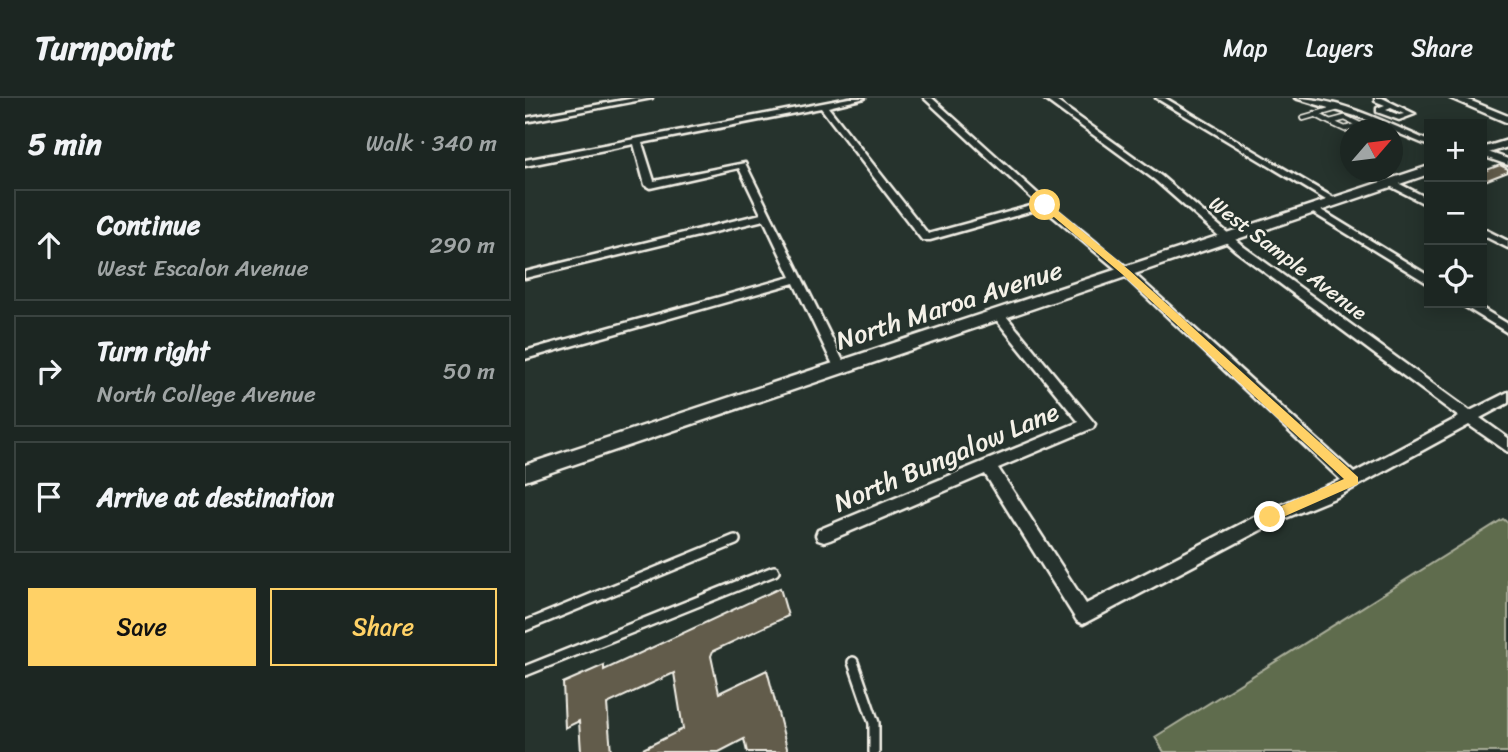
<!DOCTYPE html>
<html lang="en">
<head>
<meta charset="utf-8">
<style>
  :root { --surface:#1c2622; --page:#29322f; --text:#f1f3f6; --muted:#a0a5a5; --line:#3a4340; --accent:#ffd166 }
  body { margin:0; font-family:Sriracha,sans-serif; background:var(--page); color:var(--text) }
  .controls { position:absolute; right:21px; top:21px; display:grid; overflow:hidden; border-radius:0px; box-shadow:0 4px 18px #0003 }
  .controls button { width:63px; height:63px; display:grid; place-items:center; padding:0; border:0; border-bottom:2px solid var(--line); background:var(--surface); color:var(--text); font:35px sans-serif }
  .compass { position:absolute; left:815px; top:21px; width:63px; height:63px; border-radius:50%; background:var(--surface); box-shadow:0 4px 18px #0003; rotate:62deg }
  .stop { position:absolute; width:21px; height:21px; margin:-16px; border:5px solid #ffd166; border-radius:50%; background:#fff }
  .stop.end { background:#ffd166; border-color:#fff; box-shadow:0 2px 7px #0008 }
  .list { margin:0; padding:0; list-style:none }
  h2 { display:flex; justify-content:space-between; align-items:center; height:91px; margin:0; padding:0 28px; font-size:30px }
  h2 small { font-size:23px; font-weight:400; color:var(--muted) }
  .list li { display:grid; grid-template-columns:46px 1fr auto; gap:21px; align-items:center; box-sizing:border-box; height:112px; margin:0 14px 14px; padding:0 14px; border:2px solid var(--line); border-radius:0px }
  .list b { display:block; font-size:26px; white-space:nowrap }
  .list p { margin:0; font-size:23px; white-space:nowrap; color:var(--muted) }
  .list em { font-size:23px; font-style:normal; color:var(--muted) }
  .actions { display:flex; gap:14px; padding:21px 28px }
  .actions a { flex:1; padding:16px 0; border:2px solid var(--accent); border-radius:0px; text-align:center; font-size:24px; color:var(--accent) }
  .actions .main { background:var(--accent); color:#111 }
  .icon { flex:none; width:38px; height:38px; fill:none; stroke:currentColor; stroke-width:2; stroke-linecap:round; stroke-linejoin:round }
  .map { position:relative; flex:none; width:983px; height:654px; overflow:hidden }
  header { display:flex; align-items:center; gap:42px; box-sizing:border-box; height:98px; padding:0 35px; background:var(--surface); border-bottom:2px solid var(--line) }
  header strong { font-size:33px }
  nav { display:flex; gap:38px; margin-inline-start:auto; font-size:24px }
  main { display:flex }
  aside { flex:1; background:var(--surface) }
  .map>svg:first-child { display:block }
</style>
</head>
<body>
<header>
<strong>Turnpoint</strong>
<nav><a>Map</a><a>Layers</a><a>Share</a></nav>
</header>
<main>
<aside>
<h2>5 min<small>Walk · 340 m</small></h2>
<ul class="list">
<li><svg class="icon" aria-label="ahead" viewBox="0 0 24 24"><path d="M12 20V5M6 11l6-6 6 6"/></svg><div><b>Continue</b><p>West Escalon Avenue</p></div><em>290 m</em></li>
<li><svg class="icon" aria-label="right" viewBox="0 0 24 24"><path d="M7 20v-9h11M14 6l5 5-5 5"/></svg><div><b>Turn right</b><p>North College Avenue</p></div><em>50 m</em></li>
<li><svg class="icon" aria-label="arrive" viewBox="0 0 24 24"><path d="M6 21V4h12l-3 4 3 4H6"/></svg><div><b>Arrive at destination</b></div></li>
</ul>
<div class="actions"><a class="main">Save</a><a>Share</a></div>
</aside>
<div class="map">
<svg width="983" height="654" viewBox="0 0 983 654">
  <rect width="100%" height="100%" fill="#26332d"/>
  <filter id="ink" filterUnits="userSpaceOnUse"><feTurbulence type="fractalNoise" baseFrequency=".0143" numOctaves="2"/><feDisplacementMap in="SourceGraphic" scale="14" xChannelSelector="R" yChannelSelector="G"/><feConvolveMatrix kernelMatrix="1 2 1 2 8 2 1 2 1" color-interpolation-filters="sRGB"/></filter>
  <g filter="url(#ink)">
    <path fill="#5f6c4d" stroke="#aaae9a" stroke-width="2" d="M978 421 983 425V654H639L630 639Z"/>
    <path fill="#625c4b" stroke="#f4f1e8" stroke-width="2" d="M975 67 983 71V74L957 84V69L962 72Z
      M255 490 263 518 188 553 186 558 194 595 242 572 263 654H222L219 641 194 654H112L158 631 149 575 82 606 86 654H56L54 623 40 630 38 585 79 567V572Z"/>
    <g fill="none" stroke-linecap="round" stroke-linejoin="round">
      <defs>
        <path id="lane-far1" d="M790 16 805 24
          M778 20 813 10
          M820 20 835 27 820 31 805 24Z"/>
        <path id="lane" d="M0 528 210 442
          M328 564 349 625V654
          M0 573 249 473"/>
        <path id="street" d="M110 0H127L0 24V20Z
          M324 0H340L303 9 403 136 513 106 399 0H407L523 105 605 172 829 375 934 319 711 153 630 82 518 0H527L636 78 719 149 945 313 983 294V305L955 320 983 340V354L944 327 812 399 751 424 558 526 552 523 460 376 305 442 299 444 293 442 291 437 293 432 554 324 469 219 467 216 473 212 477 213 570 326 568 330 473 370 561 506 739 414 816 382 597 176 518 110 405 142H397L296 10 117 45 129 83 220 65 321 269 320 272H310L309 269 269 185 0 261V253L266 179 239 122 0 180V174L236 116 214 70 125 90 120 87 109 46 0 68V62Z
          M631 0H640L814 103 806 105Z
          M770 0C814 0 864 26 904 43V48L837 20Z
          M850 0H857L890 16 874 22 852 14V10L860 7 850 3ZM866 10 879 16 874 17 861 12Z
          M957 52 983 61V67L957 58Z
          M863 83H869L904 101V108L863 87Z
          M785 109H791L904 178V186L785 113Z
          M957 130 983 143V150L957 137Z
          M934 205H948L983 226V235Z"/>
        <path id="secondary" d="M925 0H939L983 18V25Z
          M983 42V49L957 57V50Z
          M904 68V76L0 383V367Z"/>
      </defs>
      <use href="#lane-far1" stroke="#f4f1e8" stroke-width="8"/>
      <use href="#lane" stroke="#f4f1e8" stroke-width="14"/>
      <use href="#street" stroke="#f4f1e8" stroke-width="5"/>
      <use href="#secondary" stroke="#f4f1e8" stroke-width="5"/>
      <use href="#lane-far1" stroke="#26332d" stroke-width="4.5"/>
      <use href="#lane" stroke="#26332d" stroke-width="9"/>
      <use href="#street" fill="#26332d" fill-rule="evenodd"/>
      <use href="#secondary" fill="#26332d" fill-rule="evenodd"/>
    </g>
  </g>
  <path fill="#ffd166" d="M517 105H523L604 172 833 379V386L749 423H740V415L819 381 597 176 517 109Z"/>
  <g text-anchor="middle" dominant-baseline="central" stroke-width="5" stroke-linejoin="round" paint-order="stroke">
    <g font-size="21" fill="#f4f1e8" stroke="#26332d">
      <text transform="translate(763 160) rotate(37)">West Sample Avenue</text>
    </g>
    <g font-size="26" fill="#f4f1e8" stroke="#26332d">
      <text transform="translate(424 207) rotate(-18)">North Maroa Avenue</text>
      <text transform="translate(421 359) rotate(-23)">North Bungalow Lane</text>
    </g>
  </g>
</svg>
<div class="controls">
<button>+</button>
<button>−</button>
<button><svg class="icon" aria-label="locate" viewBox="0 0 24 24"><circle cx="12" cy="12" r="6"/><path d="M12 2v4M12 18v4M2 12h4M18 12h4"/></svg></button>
</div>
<svg class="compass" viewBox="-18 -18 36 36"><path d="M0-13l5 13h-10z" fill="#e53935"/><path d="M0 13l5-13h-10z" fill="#a0a5a5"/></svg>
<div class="stop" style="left:520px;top:107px"></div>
<div class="stop end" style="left:745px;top:419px"></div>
</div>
</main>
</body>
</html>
